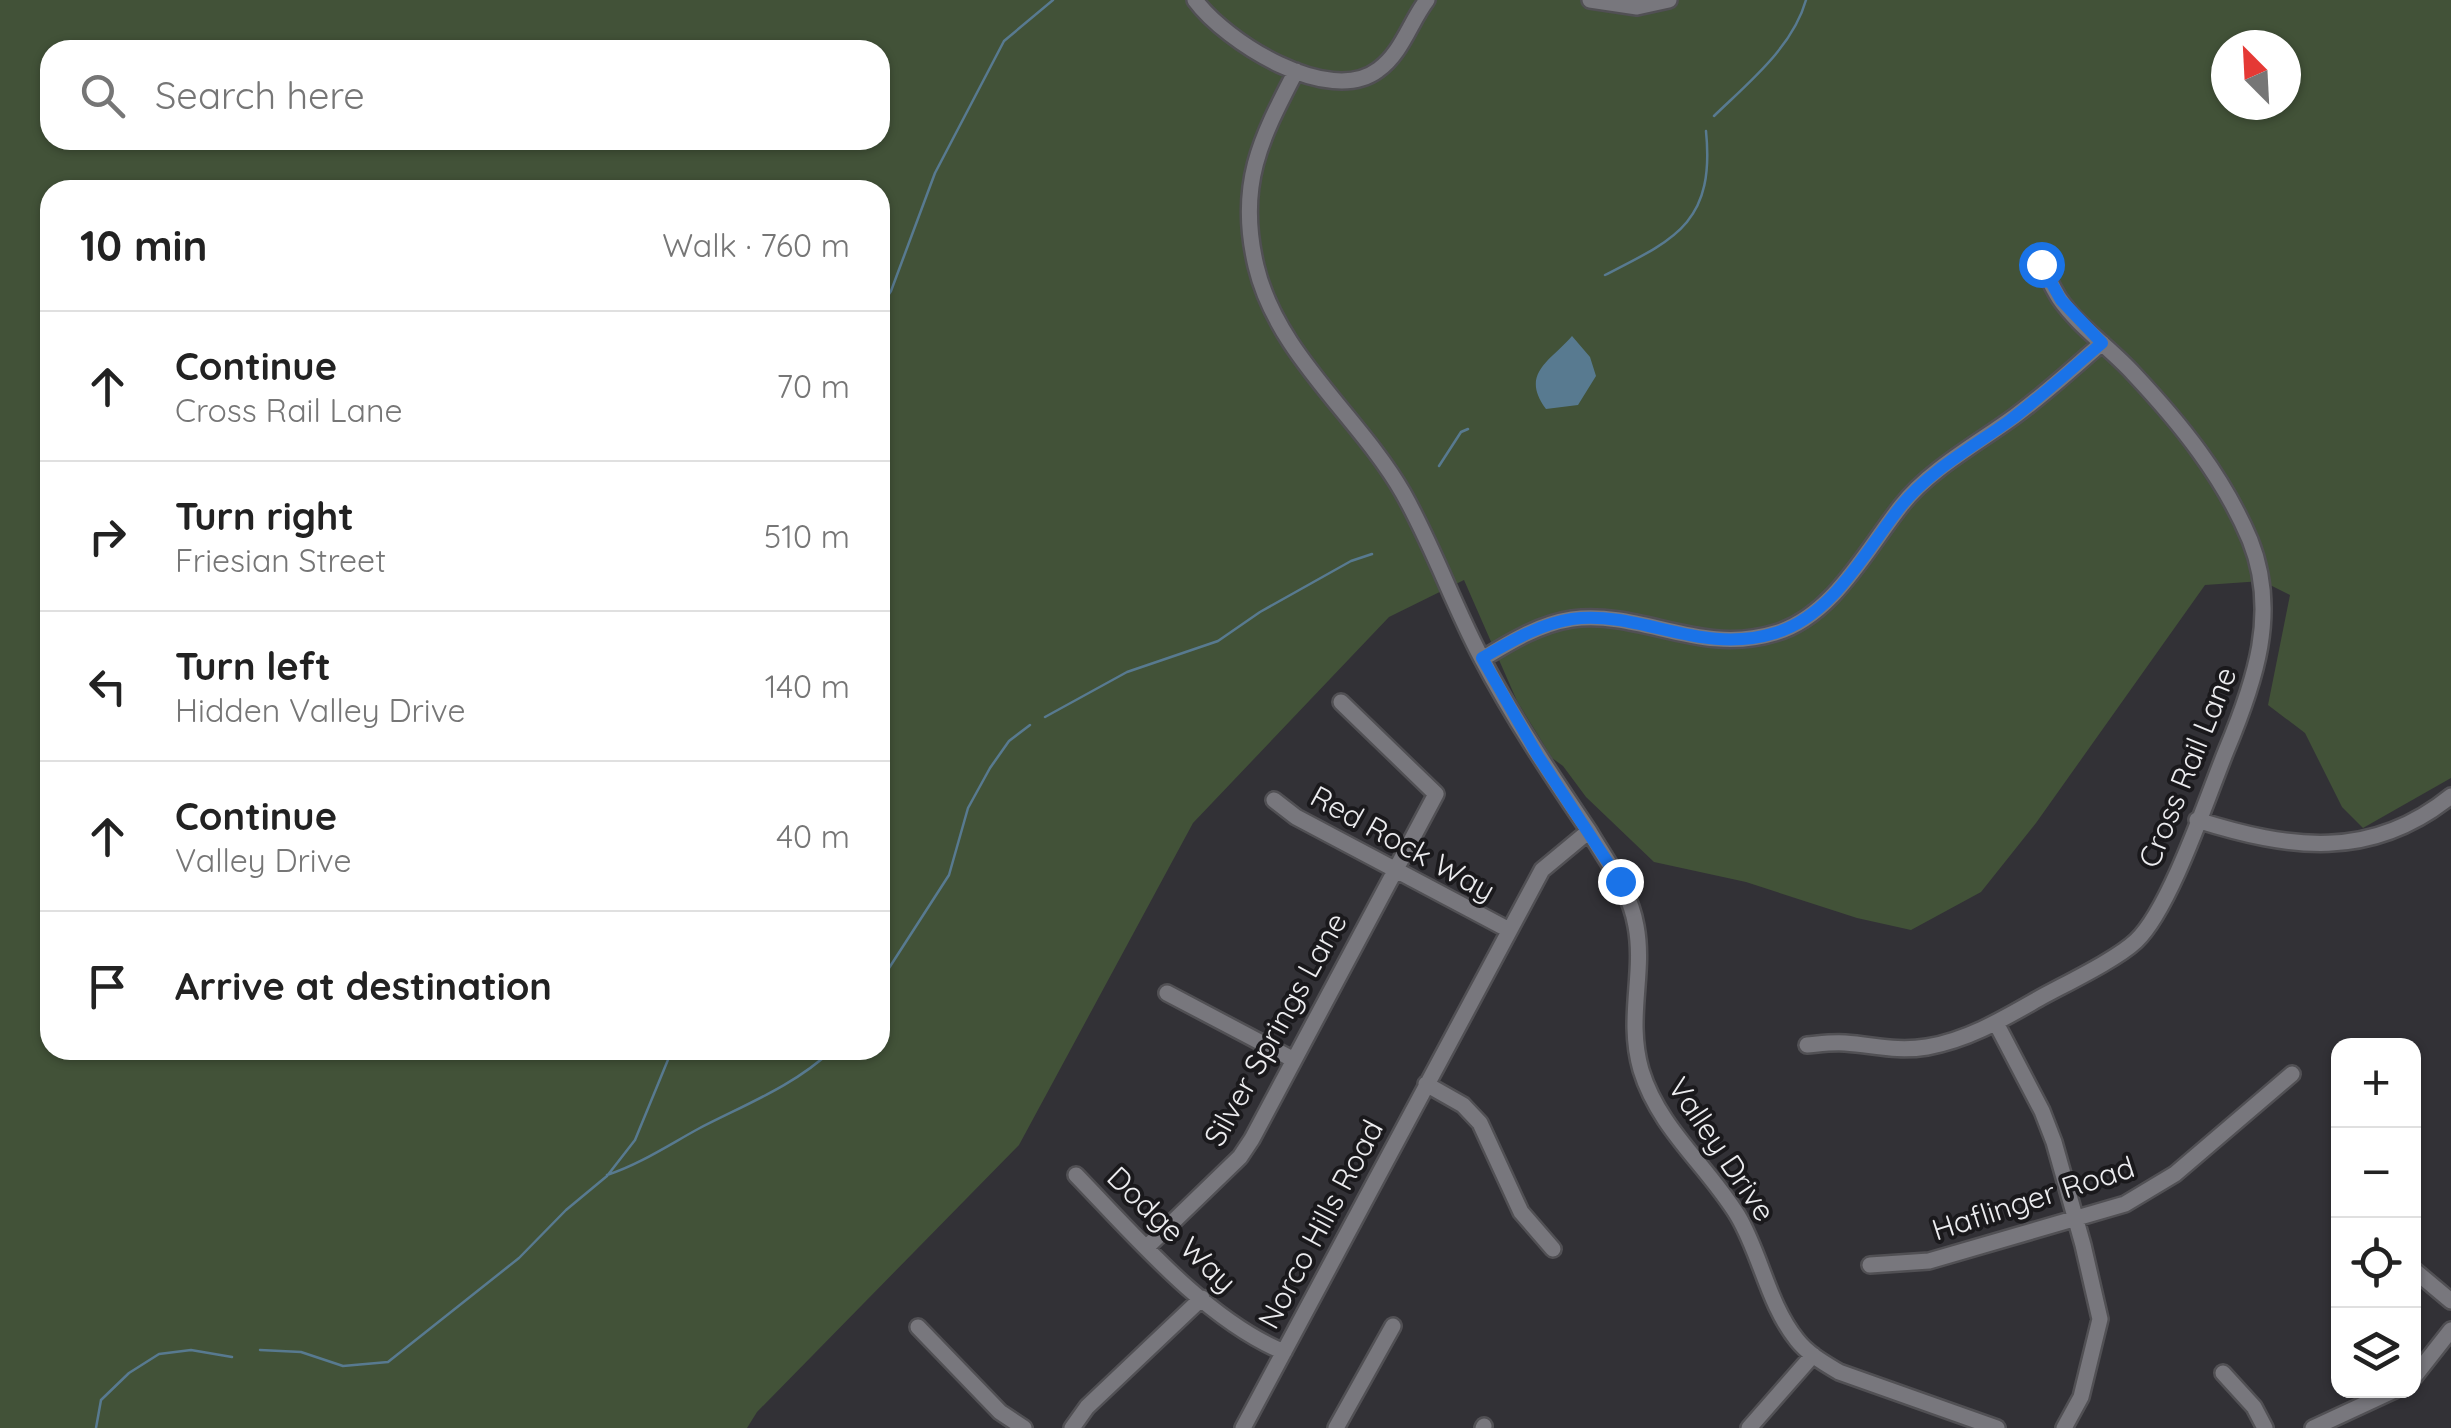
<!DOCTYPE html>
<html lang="en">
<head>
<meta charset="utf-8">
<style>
  :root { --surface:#fff; --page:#f6f6f6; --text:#222; --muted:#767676; --line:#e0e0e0 }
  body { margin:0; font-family:Quicksand,sans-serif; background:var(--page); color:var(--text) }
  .controls { position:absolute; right:30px; bottom:30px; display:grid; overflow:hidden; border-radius:20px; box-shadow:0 2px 8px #0004 }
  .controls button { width:90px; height:90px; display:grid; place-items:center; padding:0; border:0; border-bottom:2px solid var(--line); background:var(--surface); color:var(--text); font:50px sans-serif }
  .compass { position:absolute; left:2211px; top:30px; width:90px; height:90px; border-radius:50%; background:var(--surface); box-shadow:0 2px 8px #0004; rotate:336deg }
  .stop { position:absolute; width:30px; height:30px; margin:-22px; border:8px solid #1a73e8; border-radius:50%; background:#fff }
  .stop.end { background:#1a73e8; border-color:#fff; box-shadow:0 2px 10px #0008 }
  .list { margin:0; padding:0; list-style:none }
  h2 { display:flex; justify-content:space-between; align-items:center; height:130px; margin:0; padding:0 40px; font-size:42px }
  h2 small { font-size:32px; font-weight:400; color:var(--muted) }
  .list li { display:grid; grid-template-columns:65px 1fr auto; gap:30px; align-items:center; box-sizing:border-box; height:150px; padding:0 40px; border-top:2px solid var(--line) }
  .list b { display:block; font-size:38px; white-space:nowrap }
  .list p { margin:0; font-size:32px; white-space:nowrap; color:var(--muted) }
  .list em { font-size:32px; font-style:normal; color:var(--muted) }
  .icon { flex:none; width:55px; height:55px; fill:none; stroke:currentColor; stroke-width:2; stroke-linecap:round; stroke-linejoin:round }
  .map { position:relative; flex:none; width:2451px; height:1428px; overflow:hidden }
  .search { position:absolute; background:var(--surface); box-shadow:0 2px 8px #0004; left:40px; top:40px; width:850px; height:110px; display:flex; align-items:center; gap:25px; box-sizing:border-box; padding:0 35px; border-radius:30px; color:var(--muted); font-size:38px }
  .panel { position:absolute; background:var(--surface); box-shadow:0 2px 8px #0004; left:40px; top:180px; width:850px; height:880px; border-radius:30px }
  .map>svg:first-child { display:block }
</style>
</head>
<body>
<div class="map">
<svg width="2451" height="1428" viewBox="0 0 2451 1428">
  <rect width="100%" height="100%" fill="#323136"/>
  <path fill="#425238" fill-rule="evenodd" d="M0 0H2451V778L2363 828 2342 807 2305 733 2268 705 2290 595 2262 581 2205 585 2036 823 1981 892 1911 930 1857 918 1746 882 1654 862 1586 797 1563 766 1552 758 1517 701 1464 580 1389 617 1193 823 1019 1145 757 1412 747 1428H0ZM2226 45H2286V105H2226ZM50 50H880V140H50ZM50 190H880V1050H50Z"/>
  <path fill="#587a90" d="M1572 336 1590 357 1596 376 1578 405 1546 409C1519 373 1552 360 1572 336Z"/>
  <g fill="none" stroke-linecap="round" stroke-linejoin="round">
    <path stroke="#587a90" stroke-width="2.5" d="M1714 116C1748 83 1793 47 1806 0
      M1605 275C1676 239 1715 222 1706 131
      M880 308 891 291 935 173 1004 41 1053 0
      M1439 466 1461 432 1468 429
      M1045 717 1127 672 1218 641 1260 612 1351 561 1372 554
      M880 982 949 875 968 808 990 768 1009 741 1030 725
      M607 1175C640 1164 667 1146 698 1129 744 1105 794 1086 832 1050
      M260 1350 301 1352 343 1366 388 1362 519 1258 566 1210 607 1176 635 1140 672 1050
      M96 1428 101 1400 129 1373 159 1354 191 1350 232 1357"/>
    <defs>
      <path id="minor" d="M1195 0C1226 42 1329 107 1378 70 1402 53 1410 22 1427 0
        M1590 0 1637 7 1669 0
        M1482 659C1510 642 1539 624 1572 619 1642 610 1700 656 1775 633 1833 616 1866 550 1901 506 1930 469 1977 444 2015 416 2045 394 2073 368 2102 343
        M1274 800 1296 817 1509 930
        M2197 820C2289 849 2371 861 2451 796
        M1589 831C1607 862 1630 890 1636 926 1645 974 1626 1018 1641 1070 1659 1129 1707 1165 1738 1216 1761 1255 1768 1304 1797 1340 1808 1354 1824 1363 1839 1372L1997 1428
        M1167 993 1294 1060
        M1996 1023 2042 1111 2054 1142 2083 1245 2100 1319 2081 1397 2064 1428
        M1807 1045C1819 1044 1833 1042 1845 1043 1875 1045 1895 1052 1927 1047 1968 1040 2003 1019 2038 999 2063 985 2116 960 2136 941 2170 909 2207 798 2226 751 2255 682 2279 612 2250 540 2223 476 2180 423 2133 373 2110 348 2078 326 2059 298 2052 287 2047 275 2041 264
        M1426 1084 1463 1105 1480 1123 1521 1212 1553 1249
        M1076 1175C1134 1235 1206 1320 1284 1352
        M1147 1247 1240 1157 1252 1139 1436 794 1341 702
        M1870 1265 1929 1261 2125 1204 2175 1174 2292 1074
        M2414 1270 2451 1301
        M918 1327 1000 1412 1024 1428
        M2223 1373 2254 1407 2265 1428
        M2414 1377 2451 1330
        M1072 1428 1087 1407 1202 1298
        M1243 1428 1542 870 1589 831C1551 775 1513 718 1481 657 1453 604 1433 546 1403 493 1359 416 1277 355 1256 266 1237 185 1260 140 1296 71
        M1336 1428 1393 1326
        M1483 1428 1484 1426
        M1749 1428 1813 1355
        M2313 1428 2395 1390"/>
    </defs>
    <use href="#minor" stroke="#515054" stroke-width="20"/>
    <use href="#minor" stroke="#78777d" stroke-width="15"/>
  </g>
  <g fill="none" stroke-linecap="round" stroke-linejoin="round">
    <path stroke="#1a73e8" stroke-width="12" d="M1620 881 1538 756 1482 658C1510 642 1539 624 1572 619 1642 610 1700 656 1775 633 1833 616 1866 550 1901 506 1929 471 1973 447 2009 421 2041 397 2071 369 2102 343L2061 300 2041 264"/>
  </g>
  <g text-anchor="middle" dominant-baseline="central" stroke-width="8" stroke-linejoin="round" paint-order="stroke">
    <g font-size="30" fill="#ececef" stroke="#1a191c">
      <text transform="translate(2187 767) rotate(-68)">Cross Rail Lane</text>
      <text transform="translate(1403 843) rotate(29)">Red Rock Way</text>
      <text transform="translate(1275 1029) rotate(-61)">Silver Springs Lane</text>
      <text transform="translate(1722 1149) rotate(56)">Valley Drive</text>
      <text transform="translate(2033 1198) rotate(-18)">Haflinger Road</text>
      <text transform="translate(1320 1224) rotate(-62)">Norco Hills Road</text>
      <text transform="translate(1172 1229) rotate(44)">Dodge Way</text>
    </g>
  </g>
</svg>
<div class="controls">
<button>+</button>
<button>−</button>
<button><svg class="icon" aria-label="locate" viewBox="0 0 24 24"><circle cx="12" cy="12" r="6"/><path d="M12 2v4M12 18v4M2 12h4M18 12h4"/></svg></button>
<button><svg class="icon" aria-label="layers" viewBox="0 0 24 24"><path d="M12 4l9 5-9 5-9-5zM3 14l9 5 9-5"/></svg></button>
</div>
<svg class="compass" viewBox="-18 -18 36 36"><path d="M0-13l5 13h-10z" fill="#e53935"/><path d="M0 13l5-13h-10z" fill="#767676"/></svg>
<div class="stop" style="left:2041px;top:264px"></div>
<div class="stop end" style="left:1620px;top:881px"></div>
<div class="search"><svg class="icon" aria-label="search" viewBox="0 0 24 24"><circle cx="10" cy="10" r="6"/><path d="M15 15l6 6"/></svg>Search here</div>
<section class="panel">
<h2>10 min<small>Walk · 760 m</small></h2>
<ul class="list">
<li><svg class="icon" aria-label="ahead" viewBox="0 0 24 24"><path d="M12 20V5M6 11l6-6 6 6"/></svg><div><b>Continue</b><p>Cross Rail Lane</p></div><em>70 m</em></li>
<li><svg class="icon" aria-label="right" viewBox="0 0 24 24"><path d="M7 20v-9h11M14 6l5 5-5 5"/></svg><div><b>Turn right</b><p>Friesian Street</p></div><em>510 m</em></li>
<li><svg class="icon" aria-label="left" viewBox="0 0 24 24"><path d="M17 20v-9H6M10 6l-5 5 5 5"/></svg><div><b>Turn left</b><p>Hidden Valley Drive</p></div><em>140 m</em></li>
<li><svg class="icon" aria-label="ahead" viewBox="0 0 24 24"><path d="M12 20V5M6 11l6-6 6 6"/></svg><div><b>Continue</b><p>Valley Drive</p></div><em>40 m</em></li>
<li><svg class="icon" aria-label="arrive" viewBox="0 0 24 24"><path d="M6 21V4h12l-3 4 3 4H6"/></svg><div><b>Arrive at destination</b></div></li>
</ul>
</section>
</div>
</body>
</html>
